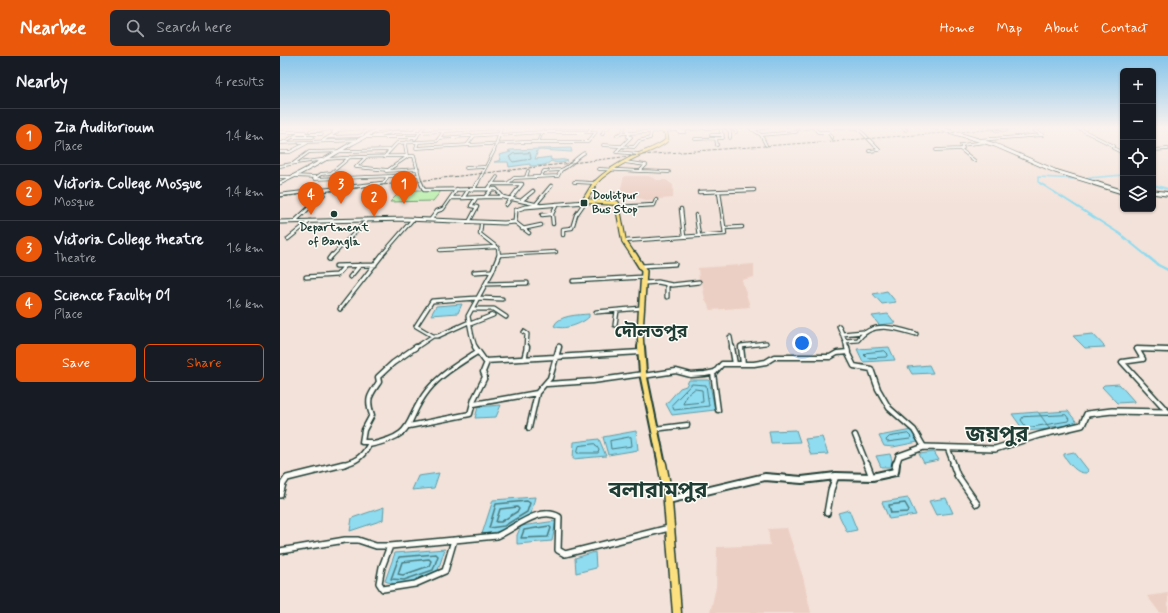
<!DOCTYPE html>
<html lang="en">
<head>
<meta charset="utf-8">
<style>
  :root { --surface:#171b24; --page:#20242c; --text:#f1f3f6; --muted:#9ea1a6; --line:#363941; --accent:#ea580c }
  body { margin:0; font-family:Mynerve,"Noto Sans Bengali",sans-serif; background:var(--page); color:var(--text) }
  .controls { position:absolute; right:12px; top:12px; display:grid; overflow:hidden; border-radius:6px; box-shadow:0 1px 3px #0004 }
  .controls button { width:36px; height:36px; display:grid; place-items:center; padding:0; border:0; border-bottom:1px solid var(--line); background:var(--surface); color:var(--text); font:20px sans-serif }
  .you { position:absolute; left:522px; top:287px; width:14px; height:14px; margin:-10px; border:3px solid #fff; border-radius:50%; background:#1a73e8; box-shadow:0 0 0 6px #1a73e833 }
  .badge { display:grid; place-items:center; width:26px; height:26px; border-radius:50%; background:var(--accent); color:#fff; font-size:13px; font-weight:700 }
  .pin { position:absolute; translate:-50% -33px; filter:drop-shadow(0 1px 2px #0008) }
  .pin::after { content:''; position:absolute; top:21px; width:14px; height:12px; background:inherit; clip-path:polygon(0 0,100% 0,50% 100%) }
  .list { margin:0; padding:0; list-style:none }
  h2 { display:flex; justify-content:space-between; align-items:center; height:52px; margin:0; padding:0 16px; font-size:17px }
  h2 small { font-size:13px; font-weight:400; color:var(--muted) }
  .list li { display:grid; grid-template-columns:26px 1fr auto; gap:12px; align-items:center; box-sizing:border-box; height:56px; padding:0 16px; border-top:1px solid var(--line) }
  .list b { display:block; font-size:15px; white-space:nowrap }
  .list p { margin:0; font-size:13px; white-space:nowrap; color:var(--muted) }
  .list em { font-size:13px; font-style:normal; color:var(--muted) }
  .actions { display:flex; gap:8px; padding:12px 16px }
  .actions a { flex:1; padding:9px 0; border:1px solid var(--accent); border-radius:6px; text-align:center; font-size:14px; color:var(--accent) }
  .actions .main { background:var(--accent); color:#fff }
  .icon { flex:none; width:22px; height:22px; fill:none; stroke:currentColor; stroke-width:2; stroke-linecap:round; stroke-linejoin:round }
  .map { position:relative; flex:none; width:888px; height:557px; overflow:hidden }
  header { display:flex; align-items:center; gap:24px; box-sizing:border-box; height:56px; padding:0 20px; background:var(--accent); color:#fff }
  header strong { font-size:19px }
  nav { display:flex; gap:22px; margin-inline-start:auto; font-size:14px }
  .search { width:280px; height:36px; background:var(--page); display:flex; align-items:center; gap:10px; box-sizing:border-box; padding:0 14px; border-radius:6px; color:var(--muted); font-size:15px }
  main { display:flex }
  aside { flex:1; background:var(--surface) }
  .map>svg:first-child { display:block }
</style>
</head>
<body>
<header>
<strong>Nearbee</strong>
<div class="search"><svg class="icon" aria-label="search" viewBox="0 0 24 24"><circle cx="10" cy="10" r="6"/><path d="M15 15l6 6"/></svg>Search here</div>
<nav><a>Home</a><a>Map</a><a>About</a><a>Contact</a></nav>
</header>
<main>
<aside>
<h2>Nearby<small>4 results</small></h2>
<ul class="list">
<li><span class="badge">1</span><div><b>Zia Auditorioum</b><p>Place</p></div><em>1.4 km</em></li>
<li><span class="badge">2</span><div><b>Victoria College Mosque</b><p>Mosque</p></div><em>1.4 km</em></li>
<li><span class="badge">3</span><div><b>Victoria College theatre</b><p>Theatre</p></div><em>1.6 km</em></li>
<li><span class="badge">4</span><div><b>Science Faculty 01</b><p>Place</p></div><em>1.6 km</em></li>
</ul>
<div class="actions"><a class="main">Save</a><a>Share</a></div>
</aside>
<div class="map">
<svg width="888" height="557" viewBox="0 0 888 557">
  <rect width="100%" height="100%" fill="#f3e2d9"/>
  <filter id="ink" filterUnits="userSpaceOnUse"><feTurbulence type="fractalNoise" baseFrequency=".025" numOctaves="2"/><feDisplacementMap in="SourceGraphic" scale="8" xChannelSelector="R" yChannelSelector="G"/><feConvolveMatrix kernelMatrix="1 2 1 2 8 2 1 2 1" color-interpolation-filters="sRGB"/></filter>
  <g filter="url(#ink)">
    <path fill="#eccfc4" d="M344 120H369L377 124H386L393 129V142L366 144 355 141 352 137 340 136Z
      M474 208V221L462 224 470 251 431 254 425 244 422 226H419L418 212Z
      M507 472 523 521 531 557H430L436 531 437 491 490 489 488 473Z
      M888 537V557H880L867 540Z"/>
    <path fill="#bcefaf" stroke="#6e9672" d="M139 134 161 135 153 145 110 146 121 135Z"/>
    <path fill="#8fdbf0" stroke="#629ca5" d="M291 92 292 96 260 94 255 96 257 97 255 103 271 101 270 103C276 106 281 102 288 105 282 107 277 108 271 105 267 110 258 110 250 110V108L229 111 228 106H214L221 104 219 99 231 96 228 95 230 94Z
      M607 235 616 246 602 248 593 238Z
      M182 248 178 257 151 259 156 250Z
      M309 258V261C302 268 283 275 274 270 278 259 298 259 309 258Z
      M608 258 615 267 599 269 592 260Z
      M813 278 825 291 805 292 793 280Z
      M609 291 615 304 583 306 577 293Z
      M649 309 653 317 632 318 628 311Z
      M409 324H429L435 354 392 359 386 348 400 332 406 330Z
      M839 328 854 345V346L837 347 822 331 824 329Z
      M221 349 216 361 195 362 198 351Z
      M788 355 799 369 769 371 759 357Z
      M758 356 770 373 744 375 732 358Z
      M516 374 520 386 491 387 489 375Z
      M632 374 638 386 613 391 604 390 599 380Z
      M356 375 358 394 328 399 323 381Z
      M542 381 548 398 531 399 525 383Z
      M319 383 326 400 293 403 294 386Z
      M654 396 659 404 644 407 639 398Z
      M794 396 808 414 807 417C796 418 790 408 784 400V398Z
      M610 398 614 411H601L596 400Z
      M159 417 154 432 132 434 138 420Z
      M255 441 251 458 235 467 225 475 202 478 213 444Z
      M628 442 636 459 609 463 602 446Z
      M666 442 673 457 656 459 649 445Z
      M104 451 103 464 70 475 72 462Z
      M569 454 577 474 567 476 558 457Z
      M276 465 272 485 237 488V479L241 470Z
      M165 493 157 517C140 523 122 533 105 525L115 497Z
      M315 496 316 512 296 517 295 502Z"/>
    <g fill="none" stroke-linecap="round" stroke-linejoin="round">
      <path stroke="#4c7c7f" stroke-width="1" d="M250 97 251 103 233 106 229 101 233 98Z
        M605 295 608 298 606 301 587 302 584 299 586 297Z
        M412 328 426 329 429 350 394 354 392 349Z
        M415 333 422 334 423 346 403 348 406 340Z
        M786 359 789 363 788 365 752 371H746L741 364 743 361Z
        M628 378 631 381 630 383 607 386 606 384 609 381Z
        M351 381 352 390 331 393 330 385Z
        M315 388 319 394 318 397H297L299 390Z"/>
      <path stroke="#4c7c7f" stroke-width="1.5" d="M247 445 250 447 247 456 224 470 209 472 216 448Z
        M625 447 629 454 628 456 611 457 609 449Z
        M237 451 239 453 238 455 221 466H216L220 453Z
        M269 470 271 472 268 481 241 482 244 474Z
        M156 498 158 500 153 514 124 524 111 523 119 501Z
        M149 503 151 505 149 510 123 519 118 518 122 506Z"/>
      <path stroke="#8fdbf0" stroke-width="1.5" d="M761 128 758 126V121L797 123 843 119"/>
      <path stroke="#8fdbf0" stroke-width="2" d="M760 127 840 178 867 200
        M873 129 888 133"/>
      <path stroke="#8fdbf0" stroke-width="2.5" d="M866 199 878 209 888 214"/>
      <defs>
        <path id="pedestrian" d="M717 71 711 72 722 71
          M715 74H727"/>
        <path id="minor-far4" d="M264 71H312L308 76
          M344 71 343 77H349
          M446 71 450 76V82
          M451 71 456 76
          M469 71 481 79 486 89
          M555 71 578 72 599 94 589 95
          M622 71 626 74
          M796 71 834 90 833 92 843 97
          M221 72 219 79 263 76H316L308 86H244L136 92 138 86 157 85 164 75Z
          M534 72 538 76H548L552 82
          M398 73 399 76H405
          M57 74 88 72
          M98 74 133 71
          M472 74 488 71
          M30 75 57 73
          M0 76H25
          M322 78 325 73 329 71
          M337 79 343 77
          M431 79H443
          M481 79 516 76 518 73 533 71
          M14 81H33
          M49 81 78 80 82 79 90 71
          M86 81H137
          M92 81 112 76H140L144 71
          M159 82 219 78
          M436 82 437 89
          M135 83 140 76 164 75
          M415 83 443 82 440 72
          M698 84 763 79 755 75
          M42 85 57 76H53L61 71
          M127 86 125 89 127 100
          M258 86 263 74
          M0 87 79 84
          M2 87 18 78H42
          M187 89 194 80
          M323 89 354 91 359 85 370 82 371 76
          M680 93 683 92 681 89 706 86
          M656 94 680 93 695 105
          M873 94 888 93
          M0 96H10L27 87
          M359 98 336 96 351 81H348L349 77 446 71
          M70 101 51 117 41 118 34 123 139 119
          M86 101 76 111 108 114 106 115 138 113
          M104 101 117 87 137 86
          M14 107 29 96 110 94
          M0 110C46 101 87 100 134 100L141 128
          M186 112 204 111
          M319 113 360 115 366 109 344 106
          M108 114 127 101
          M361 115 389 116
          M13 120 36 121
          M0 121H11
          M246 121 248 115
          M260 121 264 115 281 114
          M294 126 315 127
          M94 128 104 127 108 120
          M197 128 214 95 219 79
          M212 128 217 121
          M212 128H242
          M227 128 234 122 278 120 281 114C290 111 295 102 304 97"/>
        <path id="minor-far3" d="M141 127 144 134 216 133 223 141 259 149
          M209 132 212 128H242L226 149
          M194 133 197 127
          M419 136 474 134
          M334 138V146
          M0 139 103 127
          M205 141H223
          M172 142H183L189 133
          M183 142 205 141 212 133
          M242 144 253 135
          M256 148 271 130
          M339 151 374 149 376 144
          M401 153 404 181
          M262 159 272 158
          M416 159 419 180
          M151 163 157 155 163 153 177 133
          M15 165 44 138
          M189 166 197 151 191 150 196 142
          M235 166 249 177
          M273 168 272 158 277 148
          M201 169 200 178 218 192 219 200
          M445 172 462 171
          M242 173 261 169
          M283 179V173L292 172 296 159 305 146
          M8 183 30 165
          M344 185 445 178 439 136
          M160 194 216 191
          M220 199 276 196
          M52 200 87 164
          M101 200 133 163"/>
        <path id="minor-far2" d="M49 203 52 199
          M56 210 95 209
          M361 210 395 208
          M194 216 211 215
          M26 221 57 219 65 210
          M70 221 80 209
          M293 225 364 221
          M364 227 378 226 392 229 419 226
          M206 228 247 227
          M387 229V241
          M60 253 102 199
          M192 253H214L226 261
          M316 256 362 252
          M190 268 213 259
          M335 269 337 255
          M559 270 565 285 578 284C592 264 616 272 636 278
          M244 276 247 278 246 292
          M562 278 583 276
          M153 280 136 270 152 245 198 242 222 243
          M450 281 452 292
          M565 285 567 292
          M135 292 153 280H158L189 266
          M196 292C192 286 190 269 188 260L212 216 219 199
          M278 292 279 290
          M461 292V290L486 287"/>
        <path id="minor-far1" d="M195 291 205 305 361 296
          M452 291 455 308
          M461 291 463 308
          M567 296 574 310 591 313 598 333 609 352 634 374 644 391
          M244 303 247 291
          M433 317 438 354
          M363 320 396 315 411 319 425 318 435 316 442 308H474L486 306 494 301H550L557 297 568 296 567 291
          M267 328 313 325 363 318
          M194 348 257 337 270 322 279 291
          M887 355 842 306 863 303 857 293 888 294
          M129 370 190 358 194 343 205 321 203 316 207 306
          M249 372 257 337
          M374 373 407 369
          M575 379 587 409
          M89 389 90 386H82L84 374 92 359C86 343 90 339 99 326L98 321 113 307 136 291
          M668 393 674 409
          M60 409C75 406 82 402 89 389 139 379 123 365 148 334 161 318 180 307 197 296"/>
        <path id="minor" d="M587 408 592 421
          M673 408 677 419 697 448
          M0 439 3 428 7 422 64 408
          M547 457 551 434 556 420
          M110 490 102 511 99 527 103 533 135 528 165 515 174 484
          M0 495 65 484H78L96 490H110L217 480C234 473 260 449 279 461L278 494 285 498 389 472"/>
        <path id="tertiary-far2" d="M0 166 126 163 224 167 235 166 236 154 245 151 305 146"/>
        <path id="tertiary-far1" d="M616 409 619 400 644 391 715 393 759 379 802 369 807 358 832 355 888 356"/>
        <path id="tertiary" d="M388 444 485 421 522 424 556 420 592 421 615 416 616 408"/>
        <path id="secondary-far1" d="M655 71 715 89 775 115 818 128
          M0 127C25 115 48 102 71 88 82 82 91 78 101 71"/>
        <path id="secondary" d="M814 127 843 136
          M873 136 888 138"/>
        <path id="primary-far4" d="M314 128C325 116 341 107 356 100 366 95 379 92 387 84L386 77 375 71"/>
        <path id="primary-far3" d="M315 127 304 145 337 147 344 185 354 200"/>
        <path id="primary-far2" d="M354 199 364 215 360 276 361 292"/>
        <path id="primary-far1" d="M361 291 363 317 382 409"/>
        <path id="primary" d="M382 408 387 434 397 557"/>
      </defs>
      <use href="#pedestrian" stroke="#1f3d34" stroke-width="3"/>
      <use href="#minor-far4" stroke="#1f3d34" stroke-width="3.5"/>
      <use href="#minor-far3" stroke="#1f3d34" stroke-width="4.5"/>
      <use href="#minor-far2" stroke="#1f3d34" stroke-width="5.5"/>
      <use href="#minor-far1" stroke="#1f3d34" stroke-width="7"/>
      <use href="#minor" stroke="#1f3d34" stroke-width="8"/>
      <use href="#tertiary-far2" stroke="#1f3d34" stroke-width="5"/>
      <use href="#tertiary-far1" stroke="#1f3d34" stroke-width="8"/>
      <use href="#tertiary" stroke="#1f3d34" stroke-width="10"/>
      <use href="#secondary-far1" stroke="#1f3d34" stroke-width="4.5"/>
      <use href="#secondary" stroke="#1f3d34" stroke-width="5.5"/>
      <use href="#primary-far4" stroke="#1f3d34" stroke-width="4.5"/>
      <use href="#primary-far3" stroke="#1f3d34" stroke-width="6"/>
      <use href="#primary-far2" stroke="#1f3d34" stroke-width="8"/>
      <use href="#primary-far1" stroke="#1f3d34" stroke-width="10"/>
      <use href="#primary" stroke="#1f3d34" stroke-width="11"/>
      <use href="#pedestrian" stroke="#fdfcf7" stroke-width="1.5"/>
      <use href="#minor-far4" stroke="#fdfcf7" stroke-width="2"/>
      <use href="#minor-far3" stroke="#fdfcf7" stroke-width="2.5"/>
      <use href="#minor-far2" stroke="#fdfcf7" stroke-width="3"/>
      <use href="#minor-far1" stroke="#fdfcf7" stroke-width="4"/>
      <use href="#minor" stroke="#fdfcf7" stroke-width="5"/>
      <use href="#tertiary-far2" stroke="#fdfcf7" stroke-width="3"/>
      <use href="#tertiary-far1" stroke="#fdfcf7" stroke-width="5"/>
      <use href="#tertiary" stroke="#fdfcf7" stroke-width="6"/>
      <use href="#secondary-far1" stroke="#fdfcf7" stroke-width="3"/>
      <use href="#secondary" stroke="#fdfcf7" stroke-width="3.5"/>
      <use href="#primary-far4" stroke="#fce080" stroke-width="3"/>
      <use href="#primary-far3" stroke="#fce080" stroke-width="4"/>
      <use href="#primary-far2" stroke="#fce080" stroke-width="5"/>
      <use href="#primary-far1" stroke="#fce080" stroke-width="6"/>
      <use href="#primary" stroke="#fce080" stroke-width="8"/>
      <path stroke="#1f3d34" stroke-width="1" stroke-dasharray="3.5 1.5" stroke-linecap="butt" d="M0 141 360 99 747 71"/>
      <defs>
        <path id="pedestrian-bridge" d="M719 71 723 74"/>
      </defs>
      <use href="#pedestrian-bridge" stroke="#1f3d34" stroke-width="3" stroke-linecap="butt"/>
      <use href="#pedestrian-bridge" stroke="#fdfcf7" stroke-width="1.5"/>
    </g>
  </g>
  <linearGradient id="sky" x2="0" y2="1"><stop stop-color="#84c4eb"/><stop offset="0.48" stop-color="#faf2ee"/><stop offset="1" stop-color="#faf2ee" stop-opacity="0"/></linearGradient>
  <rect width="888" height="149" fill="url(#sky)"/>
  <g fill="#1f3d34" stroke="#fdfcf7" stroke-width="1.5">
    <rect x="300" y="143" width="8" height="8" rx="2"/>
    <circle cx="54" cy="158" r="4"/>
  </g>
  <g text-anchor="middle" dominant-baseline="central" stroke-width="3" stroke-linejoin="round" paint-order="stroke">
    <g font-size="12" font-weight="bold" fill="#1f3d34" stroke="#fdfcf7" text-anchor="start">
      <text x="312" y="140">Doulotpur<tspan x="312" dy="14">Bus Stop</tspan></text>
      <text x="54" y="172" text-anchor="middle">Department<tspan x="54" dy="14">of Bangla</tspan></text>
    </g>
    <g font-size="18" font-weight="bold" fill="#1f3d34" stroke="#fdfcf7">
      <text x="371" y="276">দৌলতপুর</text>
    </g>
    <g font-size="22" font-weight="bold" fill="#1f3d34" stroke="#fdfcf7">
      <text x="717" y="379">জয়পুর</text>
      <text x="378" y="435">বলারামপুর</text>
    </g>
  </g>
</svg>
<div class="controls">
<button>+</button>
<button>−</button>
<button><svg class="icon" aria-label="locate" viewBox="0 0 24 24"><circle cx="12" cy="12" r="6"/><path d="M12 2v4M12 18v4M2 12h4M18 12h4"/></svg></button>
<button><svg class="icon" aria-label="layers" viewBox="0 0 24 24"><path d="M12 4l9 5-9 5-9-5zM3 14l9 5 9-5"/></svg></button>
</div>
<div class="you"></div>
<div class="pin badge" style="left:124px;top:148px">1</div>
<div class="pin badge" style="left:94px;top:161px">2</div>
<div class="pin badge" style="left:61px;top:148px">3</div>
<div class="pin badge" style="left:31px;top:159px">4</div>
</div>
</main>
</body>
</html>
